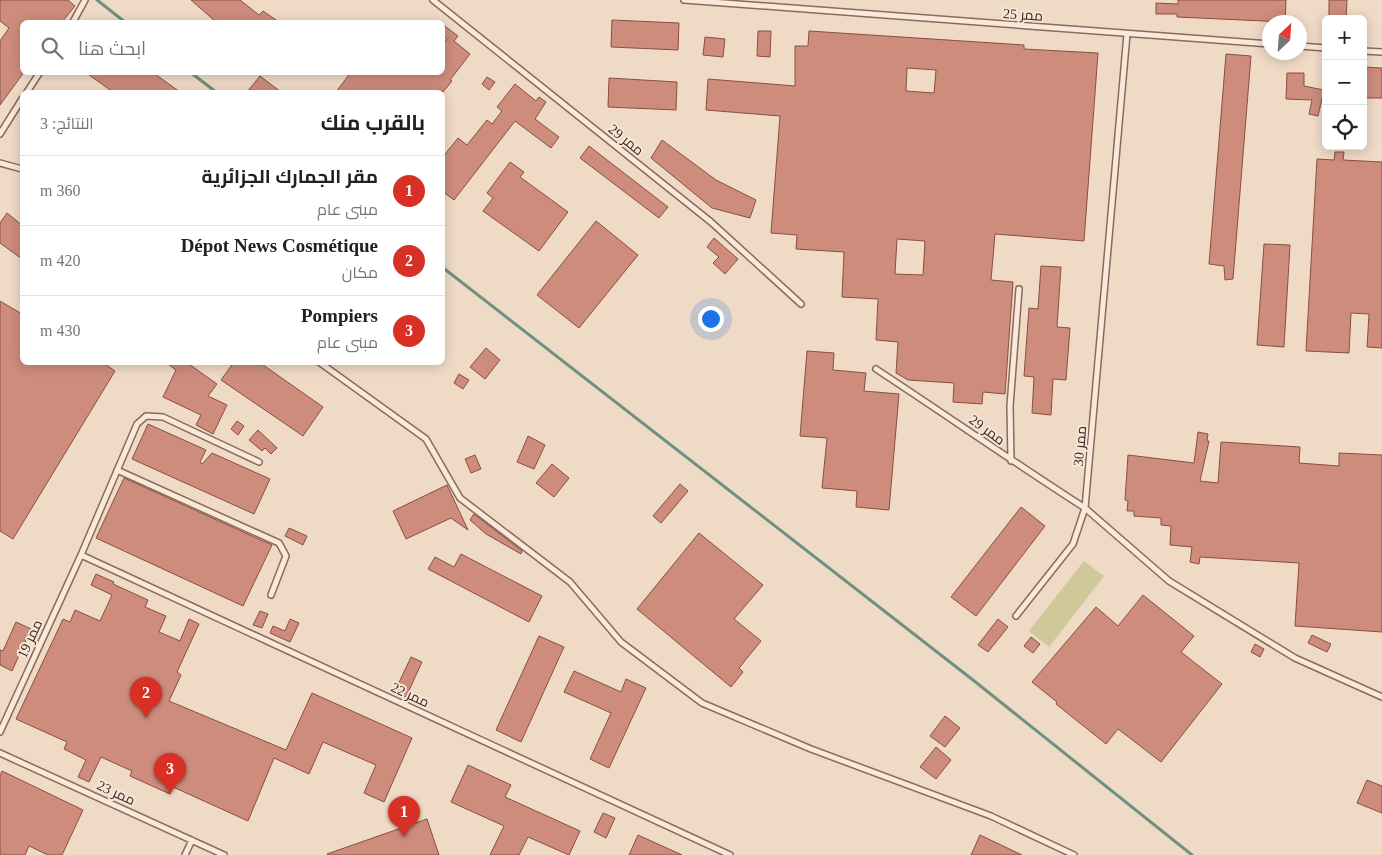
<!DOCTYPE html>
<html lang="ar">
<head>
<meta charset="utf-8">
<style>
  :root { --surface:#fff; --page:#f6f6f6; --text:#202124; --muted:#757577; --line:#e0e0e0; --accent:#d93025 }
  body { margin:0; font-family:"Times New Roman",Cairo,serif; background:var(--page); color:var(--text); direction:rtl }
  .controls { position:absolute; right:15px; top:15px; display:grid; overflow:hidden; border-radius:8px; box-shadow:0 2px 12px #0003 }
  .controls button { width:45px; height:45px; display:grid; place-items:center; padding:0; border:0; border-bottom:1px solid var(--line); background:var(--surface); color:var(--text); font:25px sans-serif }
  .compass { position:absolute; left:1262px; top:15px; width:45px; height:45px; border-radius:50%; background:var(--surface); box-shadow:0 2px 12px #0003; rotate:25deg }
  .you { position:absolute; left:710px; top:318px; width:18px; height:18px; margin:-12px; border:4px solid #fff; border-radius:50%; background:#1a73e8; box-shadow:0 0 0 8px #1a73e833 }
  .badge { display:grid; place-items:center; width:32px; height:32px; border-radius:50%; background:var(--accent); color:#fff; font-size:16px; font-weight:700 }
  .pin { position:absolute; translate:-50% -41px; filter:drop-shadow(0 1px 2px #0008) }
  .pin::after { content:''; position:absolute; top:26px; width:18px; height:15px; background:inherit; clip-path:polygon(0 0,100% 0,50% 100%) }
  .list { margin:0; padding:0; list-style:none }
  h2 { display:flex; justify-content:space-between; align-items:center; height:65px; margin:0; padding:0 20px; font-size:21px }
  h2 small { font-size:16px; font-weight:400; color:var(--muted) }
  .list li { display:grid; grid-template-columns:32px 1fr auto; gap:15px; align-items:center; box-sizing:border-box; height:70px; padding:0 20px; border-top:1px solid var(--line) }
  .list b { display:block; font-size:19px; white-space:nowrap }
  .list p { margin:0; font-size:16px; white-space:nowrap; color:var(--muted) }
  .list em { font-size:16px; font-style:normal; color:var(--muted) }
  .icon { flex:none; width:28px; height:28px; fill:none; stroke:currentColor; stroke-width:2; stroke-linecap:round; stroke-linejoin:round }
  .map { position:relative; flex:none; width:1382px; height:855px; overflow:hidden; direction:ltr }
  .search { position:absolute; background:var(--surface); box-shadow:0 2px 12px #0003; left:20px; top:20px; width:425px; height:55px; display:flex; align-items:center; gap:12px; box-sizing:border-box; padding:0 18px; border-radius:8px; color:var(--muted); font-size:19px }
  .panel { position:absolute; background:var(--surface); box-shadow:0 2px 12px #0003; left:20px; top:90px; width:425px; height:275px; border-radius:8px; direction:rtl }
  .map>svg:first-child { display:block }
</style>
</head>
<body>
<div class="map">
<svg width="1382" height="855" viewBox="0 0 1382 855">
  <rect width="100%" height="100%" fill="#efdac6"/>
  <path fill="#cec89a" d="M1084 561 1104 576 1049 647 1029 631Z"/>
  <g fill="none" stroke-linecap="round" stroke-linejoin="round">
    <path stroke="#6e9181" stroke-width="3" d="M97 0 125 22
      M190 72 216 92
      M442 267 973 680 1192 855"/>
  </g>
  <path fill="#cd8c7c" stroke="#8a4e41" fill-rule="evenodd" d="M0 0H68L75 6 62 22H22V75L0 105V41L9 28 0 21Z
    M191 0H240L259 15 263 11 279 22H216Z
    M1178 0H1286L1285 22 1177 17V14H1156V3L1178 4Z
    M1329 0H1347L1346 19H1329Z
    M612 20 679 23 678 50 611 47Z
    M442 24 458 36 454 41 470 54 450 80 452 81 443 92H336L351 72H442V45L447 39 442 36Z
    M758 31H771L770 57 757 56Z
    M809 31 1024 45V49L1098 53 1084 241 995 234 991 280 1013 282 1005 394 983 392 982 404 953 402 954 383 908 380 896 373 898 342 876 340 878 299 842 297 844 252 796 249 797 235 771 233 780 116 706 110 708 79 795 86V46H808ZM907 68 936 70 934 93 906 91ZM897 239 925 241 923 275 895 274Z
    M705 37 725 39 723 57 703 55Z
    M1226 54 1251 56 1233 279 1225 280 1224 266 1209 264Z
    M1363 67 1382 68V98H1363Z
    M85 72H152L180 92H113Z
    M1287 73H1304V86L1324 90 1318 116 1309 114 1312 100 1286 99Z
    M260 76 281 92H247Z
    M487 77 495 82 489 90 482 84Z
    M609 78 677 82 676 110 608 107Z
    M515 84 536 101 539 97 546 102 535 119 559 137 551 148 515 121 454 200 442 191V158L458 138 467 145 487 120 492 124 502 111 497 107Z
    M662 140 716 180 756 200 750 218 712 208 651 158Z
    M589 146 668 207 659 218 580 158Z
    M1335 152H1344L1343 160 1382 162V348L1367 347 1369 314 1351 313 1349 353 1306 351 1317 159 1334 160Z
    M510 162 524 172 520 177 568 212 539 251 483 211 493 198 487 193Z
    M7 213 22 225V259L0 243V223Z
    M596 221 638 255 579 328 537 295Z
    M714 238 738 259 725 274 713 263 719 257 707 247Z
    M1264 244 1290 245 1284 347 1257 345Z
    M1041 266 1061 267 1057 327 1070 328 1066 380 1053 379 1051 415 1032 413 1034 377 1024 376 1029 308 1038 309Z
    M0 301 22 314V362H102L115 371 13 539 0 531Z
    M486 348 500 360 485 379 470 367Z
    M807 351 834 353 833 370 866 373 864 391 899 394 889 510 856 507 857 491 822 488 827 438 800 436Z
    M165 362H186L217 384 208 396 227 405 213 434 196 425 201 415 163 397 176 370Z
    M234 362H259L323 407 303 436 221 380Z
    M459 374 469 380 463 389 454 383Z
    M237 421 244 426 238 435 231 429Z
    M148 424 206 450 200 462 202 464 212 453 270 479 254 514 132 459Z
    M258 430 277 448 271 454 265 448 262 451 249 440Z
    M1198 432 1208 434 1207 441H1209L1200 481 1218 483 1221 442 1300 447 1299 463 1339 466V453L1382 455V632L1295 626 1299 563 1200 557 1199 564 1190 562 1192 547 1170 545 1171 526 1161 525V518L1134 516V511H1127L1128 501 1125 500 1128 455 1194 463Z
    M528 436 545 445 534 469 517 462Z
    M475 455 481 469 471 473 465 459Z
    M552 464 569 478 554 497 536 483Z
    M124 478 272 545 243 606 96 538Z
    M680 484 688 491 661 523 653 516Z
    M447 485 468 530 451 518 406 539 393 511Z
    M1021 507 1045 526 976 616 951 597Z
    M474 514 522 551 521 554 486 534 470 520Z
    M289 528 307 536 303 545 285 536Z
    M699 533 763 585 734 619 761 641 739 668 743 672 731 687 637 609Z
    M461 554 542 596 529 622 428 569 435 557 454 567Z
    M96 574 114 582 113 584 148 600 145 607 166 616 159 632 180 641 189 619 199 624 177 672 181 675 169 701 286 750 312 693 412 738 384 802 364 793 376 765 323 742 309 774 274 758 248 821 173 787 170 794 130 776 132 771 101 757 89 782 78 777 86 760 64 749 67 742 16 719 63 619 70 622 75 610 100 621 112 595 91 585Z
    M1143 595 1194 636 1181 652 1222 684 1161 762 1118 729 1106 744 1056 704 1057 702 1032 682 1096 607 1118 626Z
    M260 611 268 614 262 628 253 625Z
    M290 619 299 623 290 642 270 633 273 626 285 631Z
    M998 619 1008 627 988 652 978 645Z
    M16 622 31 629 12 671 0 665V650L3 651Z
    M1312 635 1331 644 1327 652 1308 643Z
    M539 636 564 647 521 742 496 730Z
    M1031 637 1040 644 1033 653 1024 646Z
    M1255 644 1264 649 1260 657 1251 652Z
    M411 657 422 662 406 697 395 691Z
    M574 671 621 692 626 679 646 688 609 768 590 759 611 713 564 692Z
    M945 716 960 728 945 747 930 736Z
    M936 747 951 760 936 779 920 767Z
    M468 765 511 785 505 797 580 831 569 855 528 837 519 855H490L504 826 451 802Z
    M2 771 83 810 62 855H48L29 846 25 855H0V776Z
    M1367 780 1382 786V813L1357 803Z
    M603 813 615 818 606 838 594 832Z
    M427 819 439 855H328L327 854Z
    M638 835 682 855H629Z
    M980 835 1022 855H971Z"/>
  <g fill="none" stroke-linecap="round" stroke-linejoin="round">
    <defs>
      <path id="lane" d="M433 0 711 222 801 304
        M684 0 1270 44
        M73 22 85 0
        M1127 34 1085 508 1169 581 1295 658 1382 697
        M1300 46 1326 48
        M1363 51 1382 52
        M27 92 40 72
        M0 134 22 99
        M0 163 22 169
        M319 362 426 439 460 498 570 582 621 642 702 703 811 749 991 816 1074 855
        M876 369C946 415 1015 463 1085 508L1073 544 1016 616
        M1011 461 1010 406 1019 289
        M117 470 279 543 286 556 271 595
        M81 555 730 855
        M0 732 81 555 137 424 146 416 163 417 259 462
        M0 753 224 855
        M185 855 192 840"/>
    </defs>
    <use href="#lane" stroke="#8b6a5b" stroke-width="8"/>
    <use href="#lane" stroke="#f9e9da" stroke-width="5"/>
  </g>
  <g text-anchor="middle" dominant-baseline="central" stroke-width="4" stroke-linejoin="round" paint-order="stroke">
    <g font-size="14" fill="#3b271f" stroke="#f6e6d6">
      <text transform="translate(1023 15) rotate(4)">ممر 25</text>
      <text transform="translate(626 140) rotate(39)">ممر 29</text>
      <text transform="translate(987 430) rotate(36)">ممر 29</text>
      <text transform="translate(1080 446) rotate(-85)">ممر 30</text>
      <text transform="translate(30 639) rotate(-65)">ممر 19</text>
      <text transform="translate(410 695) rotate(25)">ممر 22</text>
      <text transform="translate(116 793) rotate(25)">ممر 23</text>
    </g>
  </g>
</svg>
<div class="controls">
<button>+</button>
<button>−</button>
<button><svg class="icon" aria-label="locate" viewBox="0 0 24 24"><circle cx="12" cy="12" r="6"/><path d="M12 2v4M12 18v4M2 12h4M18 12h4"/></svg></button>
</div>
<svg class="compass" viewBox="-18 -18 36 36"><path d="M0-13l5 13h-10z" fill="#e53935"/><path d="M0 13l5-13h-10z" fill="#757577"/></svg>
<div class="you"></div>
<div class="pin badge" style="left:404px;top:837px">1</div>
<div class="pin badge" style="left:146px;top:718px">2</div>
<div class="pin badge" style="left:170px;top:794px">3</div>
<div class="search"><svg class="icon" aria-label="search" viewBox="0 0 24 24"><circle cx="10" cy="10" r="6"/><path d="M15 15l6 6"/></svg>ابحث هنا</div>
<section class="panel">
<h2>بالقرب منك<small>النتائج: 3</small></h2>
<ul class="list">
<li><span class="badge">1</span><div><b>مقر الجمارك الجزائرية</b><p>مبنى عام</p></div><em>360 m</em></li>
<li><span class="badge">2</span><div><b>Dépot News Cosmétique</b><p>مكان</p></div><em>420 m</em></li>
<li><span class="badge">3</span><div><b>Pompiers</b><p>مبنى عام</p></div><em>430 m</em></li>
</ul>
</section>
</div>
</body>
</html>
